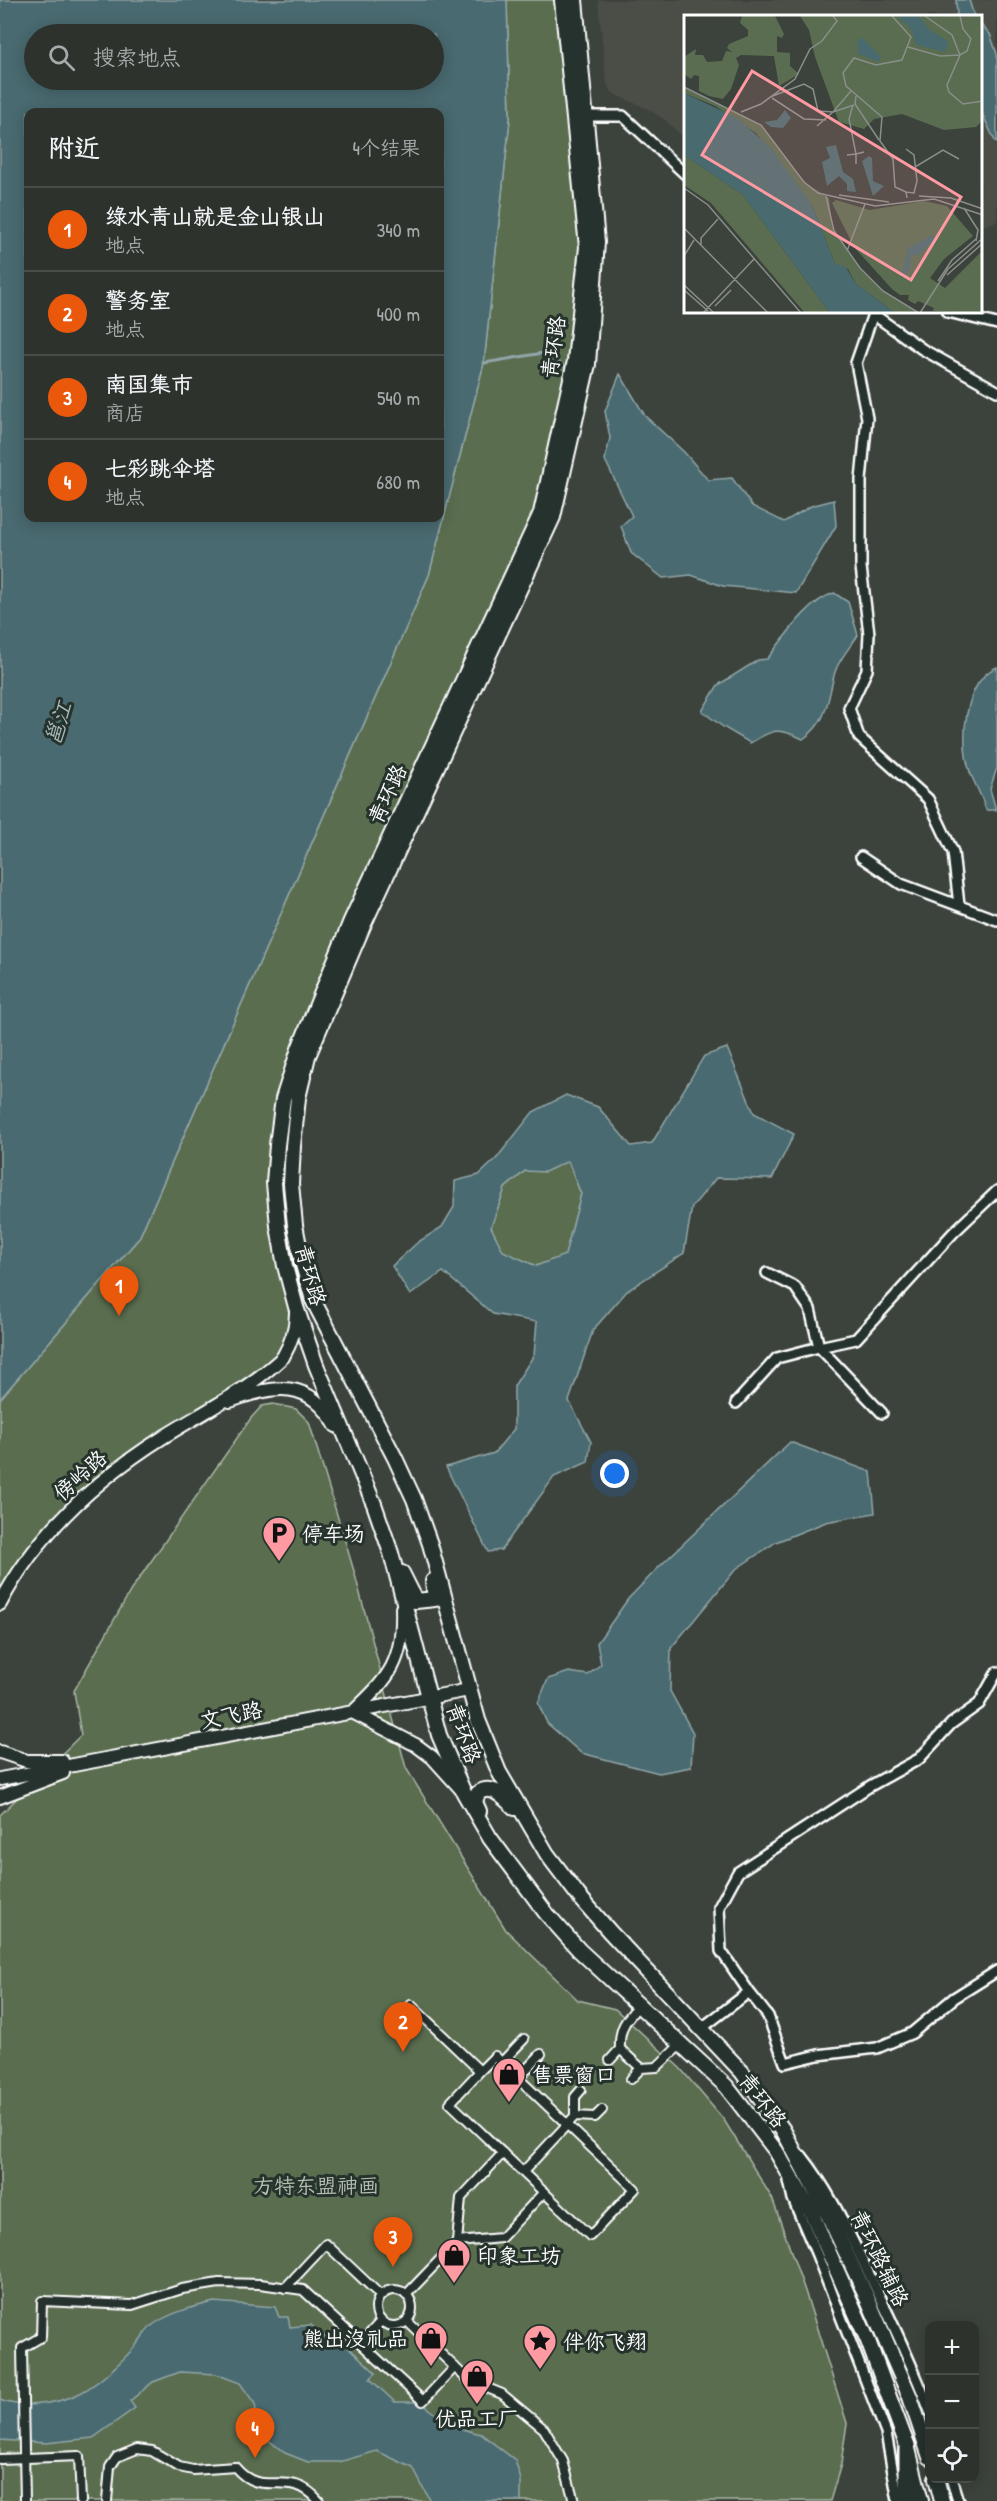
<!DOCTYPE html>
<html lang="zh">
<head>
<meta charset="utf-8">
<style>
  :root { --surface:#2d322d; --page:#353a35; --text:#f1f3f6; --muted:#a7aaaa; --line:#484d49; --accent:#ea580c }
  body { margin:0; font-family:"Patrick Hand","LXGW WenKai TC",sans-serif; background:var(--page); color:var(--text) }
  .controls { position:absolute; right:18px; bottom:18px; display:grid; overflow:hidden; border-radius:12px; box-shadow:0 3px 15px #0003 }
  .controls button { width:54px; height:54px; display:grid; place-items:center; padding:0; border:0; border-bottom:2px solid var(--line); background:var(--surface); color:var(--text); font:30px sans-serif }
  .you { position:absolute; left:615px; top:1474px; width:21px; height:21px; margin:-15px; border:4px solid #fff; border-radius:50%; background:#1a73e8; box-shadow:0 0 0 9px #1a73e833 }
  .badge { display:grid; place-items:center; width:39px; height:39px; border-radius:50%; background:var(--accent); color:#fff; font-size:20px; font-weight:700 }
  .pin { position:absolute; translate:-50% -50px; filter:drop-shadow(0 2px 3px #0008) }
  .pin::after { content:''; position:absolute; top:32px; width:21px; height:18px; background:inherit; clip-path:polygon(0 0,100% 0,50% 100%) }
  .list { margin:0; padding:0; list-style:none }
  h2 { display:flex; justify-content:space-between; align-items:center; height:78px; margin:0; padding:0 24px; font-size:26px }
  h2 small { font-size:20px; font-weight:400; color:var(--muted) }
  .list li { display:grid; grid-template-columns:39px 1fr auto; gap:18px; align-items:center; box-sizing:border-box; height:84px; padding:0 24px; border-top:2px solid var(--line) }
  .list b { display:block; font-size:22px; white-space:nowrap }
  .list p { margin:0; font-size:20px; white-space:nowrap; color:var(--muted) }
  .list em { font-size:20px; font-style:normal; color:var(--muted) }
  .icon { flex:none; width:33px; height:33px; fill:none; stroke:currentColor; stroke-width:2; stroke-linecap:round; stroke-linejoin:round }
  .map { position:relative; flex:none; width:997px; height:2501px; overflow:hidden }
  .search { position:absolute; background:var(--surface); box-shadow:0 3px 15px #0003; left:24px; top:24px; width:420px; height:66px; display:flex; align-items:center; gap:15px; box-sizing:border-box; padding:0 21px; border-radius:33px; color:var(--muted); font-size:22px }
  .panel { position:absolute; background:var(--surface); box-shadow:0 3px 15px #0003; left:24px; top:108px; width:420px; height:414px; border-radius:12px }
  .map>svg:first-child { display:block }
</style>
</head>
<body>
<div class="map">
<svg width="997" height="2501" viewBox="0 0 997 2501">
  <rect width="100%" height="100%" fill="#3c433c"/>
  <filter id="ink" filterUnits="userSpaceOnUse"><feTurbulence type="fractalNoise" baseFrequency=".0167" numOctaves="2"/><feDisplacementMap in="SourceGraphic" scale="12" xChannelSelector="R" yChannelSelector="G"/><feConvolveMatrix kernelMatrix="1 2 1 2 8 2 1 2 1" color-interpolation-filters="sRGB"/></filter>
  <g filter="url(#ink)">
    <path fill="#4c4e46" d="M598 0H997V221L981 227 980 16H685V139L665 120 648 109 616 95 609 89 606 80Z"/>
    <path fill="#5a6d50" stroke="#acb6a8" stroke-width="1.5" d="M507 0H562L587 247 575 361 541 513 299 1049 274 1183 296 1307 283 1357 167 1434 57 1523 0 1604V1399L139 1238 429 575 484 363 510 119Z
      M568 1160 581 1194 565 1256 536 1266 502 1251 491 1227 505 1188 525 1171H545Z
      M273 1404 296 1409 309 1422 354 1571 406 1768 506 1930 578 2000 615 2009 680 2068 724 2120 772 2198 805 2291 847 2423 841 2464 830 2501H0V1815L81 1735 74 1691 131 1590 251 1418 262 1406Z"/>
    <path fill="#496b6f" stroke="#92a6a9" stroke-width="1.5" fill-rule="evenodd" d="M0 0H507L510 119 484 363 429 575 139 1238 0 1399ZM34 34H434V80H34ZM440 112V518H28V112Z
      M956 0H969L974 16H957Z
      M980 24 990 34 997 54V142L995 141 981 111Z
      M620 374 645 416 684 452 708 480 732 478 752 506 784 522 811 506 834 500 836 526 796 593 723 586 691 575 663 578 631 553 621 526 632 516 605 460 610 438 605 411Z
      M834 593 848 602 858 635C851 646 839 659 835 672 827 700 829 721 803 739 779 727 773 729 750 743L723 727 702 711 718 685 758 660 767 659C785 638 806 602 834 593Z
      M997 667V768L990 789 996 810H986C982 796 975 785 970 772 959 742 964 681 997 667Z
      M727 1048 754 1113 794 1134 772 1179 716 1178 692 1207 684 1253 627 1291 593 1330 569 1401 591 1442 588 1462 554 1477 501 1550 488 1552 446 1467 494 1453 514 1429V1386L534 1355 537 1322 493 1314 443 1272 410 1295 392 1266 418 1242 442 1227 454 1207 455 1181 479 1175 496 1159 533 1112 566 1095 598 1107 631 1146 652 1143 704 1056ZM568 1161 581 1194 565 1255 536 1266 503 1251 491 1227 505 1188 525 1171 545 1172Z
      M790 1442 871 1472 875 1513 826 1522 776 1542 736 1569 671 1648 670 1691 693 1733 691 1767 659 1773 581 1753 547 1723 538 1703 548 1679 569 1672 588 1675 601 1664 597 1643 628 1599 660 1566Z
      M214 2302 275 2307 279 2317H288L290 2327 311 2325 325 2337 331 2331 376 2373 370 2379 395 2402H420L454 2427 481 2434 515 2460 521 2480V2501H430L413 2468 377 2451 339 2462H308L285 2453 267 2439 258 2424 255 2404 240 2383 216 2374 180 2372 153 2382 130 2401 135 2408 93 2438 46 2443 0 2440V2400C22 2409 55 2404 76 2395 97 2386 118 2365 133 2349 140 2341 146 2330 154 2324 172 2312 193 2307 214 2302Z"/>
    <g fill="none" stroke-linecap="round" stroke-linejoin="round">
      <path stroke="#92a6a9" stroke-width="3" d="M484 363 543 353 564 366"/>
      <defs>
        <path id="pedestrian" d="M411 2005 480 2071 450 2103 590 2236 635 2189 495 2056 480 2071
          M639 2005C625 2021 619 2028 620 2049L641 2068 657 2067 681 2044
          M610 2060 620 2049
          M502 2062 524 2039
          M518 2078 541 2054
          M631 2079 641 2068
          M581 2090 575 2097V2116L595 2117 602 2110
          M503 2153 461 2198 457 2242 501 2238 544 2192
          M523 2172 575 2116
          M285 2288 326 2244 381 2296
          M376 2308a18 18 0 1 1 36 0a18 18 0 1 1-36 0Z
          M406 2295 457 2242
          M407 2321 468 2380 502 2394 544 2429 563 2461 574 2501
          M361 2343 381 2321
          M0 2459 79 2456 81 2501
          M25 2501 22 2348 41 2337 42 2301 132 2305 182 2289 219 2283 260 2284 303 2290 423 2401 455 2367
          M107 2501 110 2467 117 2457 137 2449 152 2451 179 2467 193 2470 235 2467C263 2501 288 2465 319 2501"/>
        <path id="minor" d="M586 116H623L685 174
          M873 312V314L922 349 997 391
          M948 312 997 324
          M873 314 856 363 867 418 861 480V567L869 634 867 670 849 708 859 737 928 799 953 852 959 905
          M861 857 901 884 997 920
          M736 1403 777 1358 819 1347 810 1309 795 1287 767 1273
          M882 1413 819 1347 856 1339 953 1233 997 1191
          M749 1992 721 1951 719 1907 738 1872 870 1786 919 1759 951 1724 979 1704 997 1672
          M702 2028 749 1992 768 2016 785 2063 818 2055 877 2048 912 2033 954 1998 997 1971
          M802 2156C829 2190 847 2229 866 2268 889 2315 911 2362 930 2411
          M789 2181 793 2199 817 2255 886 2433 898 2501
          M951 2478 958 2501"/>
        <path id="tertiary" d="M230 1401C275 1385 309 1378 336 1426
          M0 1604C37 1533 98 1478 165 1436 205 1411 248 1390 283 1357 291 1343 296 1329 296 1313
          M352 1712 416 1745 432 1757 460 1788
          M353 1712C390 1677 404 1661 402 1608
          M0 1752 27 1761H62
          M0 1779 469 1690
          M0 1797 63 1773"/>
        <path id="secondary" d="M562 0 587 247 575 361 541 513 351 921 299 1049 283 1099 277 1145 274 1183 278 1226 285 1266 296 1307 316 1365 374 1504 391 1553 439 1735 464 1793 490 1838 546 1913 579 1950 726 2086 776 2151 811 2212 868 2341 907 2445 921 2501
          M575 0 597 242 588 364 553 517 363 926 308 1056 298 1098 293 1146 291 1184 295 1225 302 1261 313 1300 395 1458 414 1499 430 1544 478 1720 499 1772 547 1854 578 1895 610 1932 742 2072 783 2130 829 2217 866 2295 910 2397 930 2457
          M402 1573 416 1601 435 1599 433 1581
          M479 1811 475 1802 478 1793C493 1783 503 1798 515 1808
          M936 2478 942 2501"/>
        <path id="primary" d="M907 2445V2490L910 2501"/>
      </defs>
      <use href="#pedestrian" stroke="#fff" stroke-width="12"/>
      <use href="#minor" stroke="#fff" stroke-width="14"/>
      <use href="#tertiary" stroke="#fff" stroke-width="16"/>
      <use href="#secondary" stroke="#fff" stroke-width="18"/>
      <use href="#primary" stroke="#fff" stroke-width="20"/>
      <use href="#pedestrian" stroke="#26332d" stroke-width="8"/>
      <use href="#minor" stroke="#26332d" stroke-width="9"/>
      <use href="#tertiary" stroke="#26332d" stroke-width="12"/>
      <use href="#secondary" stroke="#26332d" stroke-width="14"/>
      <use href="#primary" stroke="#26332d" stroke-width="15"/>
    </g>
  </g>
  <defs>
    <symbol id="parking-pin" viewBox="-11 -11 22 30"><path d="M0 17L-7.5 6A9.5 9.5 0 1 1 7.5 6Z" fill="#ff9aa2" stroke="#26332d"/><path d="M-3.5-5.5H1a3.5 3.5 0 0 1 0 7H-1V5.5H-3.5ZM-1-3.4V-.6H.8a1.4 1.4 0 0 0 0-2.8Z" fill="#111"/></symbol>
    <symbol id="shop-pin" viewBox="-11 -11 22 30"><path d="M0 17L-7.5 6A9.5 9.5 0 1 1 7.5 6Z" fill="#ff9aa2" stroke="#26332d"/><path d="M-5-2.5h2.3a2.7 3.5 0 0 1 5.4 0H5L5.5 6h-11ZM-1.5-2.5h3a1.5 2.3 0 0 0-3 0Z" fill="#111"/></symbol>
    <symbol id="sight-pin" viewBox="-11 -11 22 30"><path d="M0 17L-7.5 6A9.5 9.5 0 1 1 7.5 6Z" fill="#ff9aa2" stroke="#26332d"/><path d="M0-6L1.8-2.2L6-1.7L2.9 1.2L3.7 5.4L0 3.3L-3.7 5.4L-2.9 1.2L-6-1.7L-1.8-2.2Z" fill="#111"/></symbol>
  </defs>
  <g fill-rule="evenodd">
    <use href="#parking-pin" x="260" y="1514" width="38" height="52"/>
    <use href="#shop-pin" x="490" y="2055" width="38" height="52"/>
    <use href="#shop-pin" x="435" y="2236" width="38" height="52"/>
    <use href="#shop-pin" x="412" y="2319" width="38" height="52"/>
    <use href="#sight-pin" x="521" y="2322" width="38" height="52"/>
    <use href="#shop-pin" x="458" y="2357" width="38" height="52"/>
  </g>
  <g text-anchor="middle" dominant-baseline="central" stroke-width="6" stroke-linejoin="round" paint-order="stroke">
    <g font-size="21" fill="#fff" stroke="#26332d">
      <text transform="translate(553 347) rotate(-82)">青环路</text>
      <text transform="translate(387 794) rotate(-65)">青环路</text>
      <text transform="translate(311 1275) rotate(75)">青环路</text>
      <text transform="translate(80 1475) rotate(-42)">傍岭路</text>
      <text transform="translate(231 1715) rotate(-11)">文飞路</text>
      <text transform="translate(464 1733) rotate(70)">青环路</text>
      <text transform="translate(763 2100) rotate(52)">青环路</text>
      <text transform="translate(880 2258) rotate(64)">青环路辅路</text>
    </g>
    <g font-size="21" fill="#fff" stroke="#26332d" text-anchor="start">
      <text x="302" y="1533">停车场</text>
      <text x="532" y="2074">售票窗口</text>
      <text x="477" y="2255">印象工坊</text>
      <text x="408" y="2338" text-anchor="end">熊出没礼品</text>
      <text x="563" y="2341">伴你飞翔</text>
      <text x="477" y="2418" text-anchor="middle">优品工厂</text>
    </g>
    <g font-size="21" fill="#b5bdb0" stroke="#26332d">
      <text x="316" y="2185">方特东盟神画</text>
    </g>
    <g font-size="22" font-style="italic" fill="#adbcbe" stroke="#26332d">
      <text transform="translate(58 723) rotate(-72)">邕江</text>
    </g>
  </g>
  <g transform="translate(684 15)">
    <rect width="298" height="298" fill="#3c433c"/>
    <path d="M58 1H91L100 19 98 23 93 21V37L106 38V51L115 59 95 71 90 41 57 40 52 43 55 50 47 74 39 84 25 81 15 76V61L10 60 7 64 0 59V42L12 34 11 40H19L23 47 38 46 42 36 48 37 43 33 45 29 64 21V15L56 8ZM116 1H298V106L292 112 260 115 218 99 190 104 180 114 155 107 131 42 125 15ZM0 72 77 110 120 167 145 183 148 211 179 257 199 276 235 298H211L172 269 164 254 151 249 128 190 72 118 31 91 0 78ZM0 140 59 180 146 298H121L27 188 0 170ZM152 185 186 195 240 186 263 191 289 221 260 244 246 263 261 273 298 236V298L249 296 250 293 234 286 231 289 224 285 225 280H216L208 274 170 232 148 188Z" fill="#5a6d50"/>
    <path d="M234 1 245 14 265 27 261 37 232 30 227 14 214 2ZM179 23 197 42 195 47 174 39V25ZM0 78 53 103 87 133 128 190 151 249 161 251 172 269 211 298H146L59 180 0 140ZM101 95 107 103 99 113 87 112 80 107 93 105ZM152 130 159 157 169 164 172 177 163 176V169L155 161 143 171 138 147 146 143 142 132ZM185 141 188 143 189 166 200 171 189 181 178 146ZM249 220 254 228 245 229 237 239 227 241 226 254 216 266 224 233Z" fill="#496b6f"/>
    <path fill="none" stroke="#8a8e8a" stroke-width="1.5" d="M208 1 227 22 218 45 192 50 170 43 159 58 162 71 198 102 196 126 209 144 211 172 222 177M241 1 268 20 276 40 283 36 287 24 279 14 276 1M224 32 256 41 276 40 263 70 265 77 279 89 299 86M0 72 77 110 120 167 134 178 191 191 250 184 299 200M172 81 171 89 195 125M86 82 120 69 129 74 134 96 149 97 167 76M88 83 120 104 142 105M169 90 165 104 172 139 180 137M57 97 77 89 111 64 126 34 138 26 153 6 149 1M133 111 149 97 170 90M222 134 230 140 233 166 230 178 222 177 223 183M163 140 172 139V149M231 152 259 135 275 144M0 173 24 190 117 298M155 180 205 187M142 181 150 216 176 253 199 276 235 298M235 181 267 183 299 194M280 193 294 215 292 226M0 213 84 298M17 230V223L34 204M163 236 181 189M0 241 10 225M263 260 299 228M254 266 268 245 292 224M0 270 30 298M0 275 24 296M31 291 47 275M19 298 70 244M236 298 264 254 299 223"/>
    <path fill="#ff9aa2" fill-opacity="0.15" stroke="#ff9aa2" stroke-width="3" d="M68 56 277 182 227 265 18 140Z"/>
    <rect width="298" height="298" fill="none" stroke="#fff" stroke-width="3"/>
  </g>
</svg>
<div class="controls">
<button>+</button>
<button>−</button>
<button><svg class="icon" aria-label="locate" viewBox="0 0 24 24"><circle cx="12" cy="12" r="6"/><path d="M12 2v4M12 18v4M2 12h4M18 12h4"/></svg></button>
</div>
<div class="you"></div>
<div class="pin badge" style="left:119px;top:1316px">1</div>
<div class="pin badge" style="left:403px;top:2052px">2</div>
<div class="pin badge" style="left:393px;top:2267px">3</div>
<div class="pin badge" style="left:255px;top:2458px">4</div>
<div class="search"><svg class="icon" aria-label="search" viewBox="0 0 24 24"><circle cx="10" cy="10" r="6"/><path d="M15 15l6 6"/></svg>搜索地点</div>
<section class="panel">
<h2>附近<small>4个结果</small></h2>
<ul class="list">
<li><span class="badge">1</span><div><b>绿水青山就是金山银山</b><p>地点</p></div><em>340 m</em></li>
<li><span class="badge">2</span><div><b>警务室</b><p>地点</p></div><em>400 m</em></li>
<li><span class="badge">3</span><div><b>南国集市</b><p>商店</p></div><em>540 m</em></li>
<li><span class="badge">4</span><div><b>七彩跳伞塔</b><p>地点</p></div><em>680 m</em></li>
</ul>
</section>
</div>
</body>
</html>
